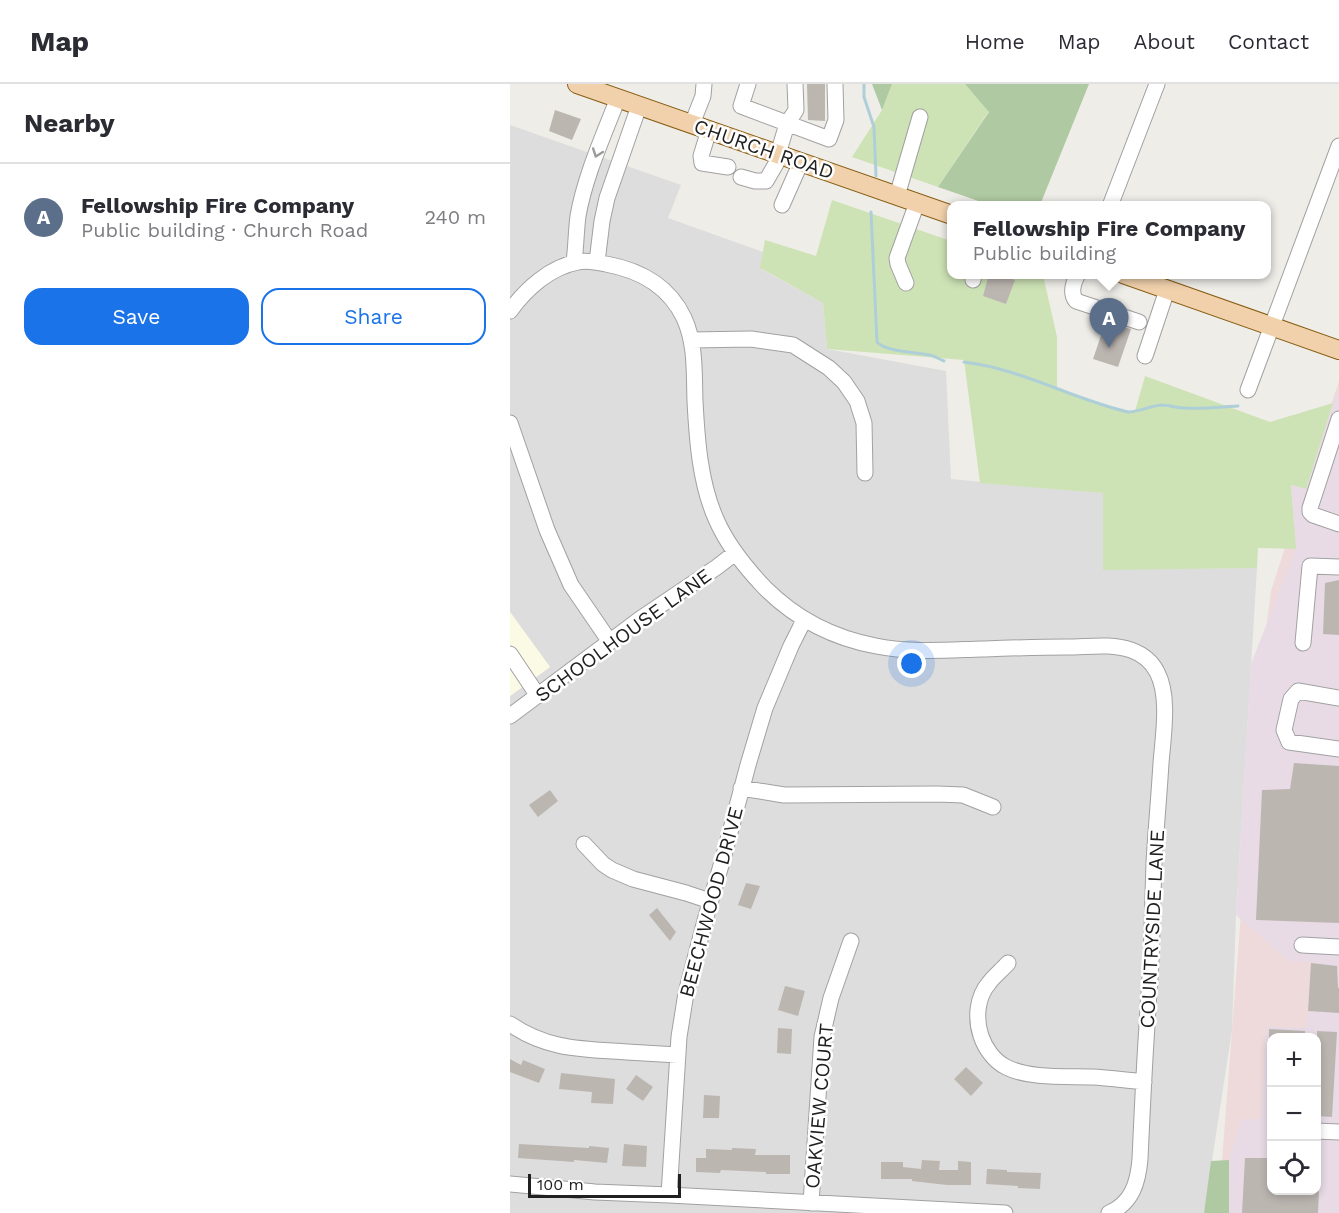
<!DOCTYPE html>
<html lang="en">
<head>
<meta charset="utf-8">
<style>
  :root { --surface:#fff; --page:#f2f2f3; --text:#2b2b33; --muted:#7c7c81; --line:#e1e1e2; --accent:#1a73e8 }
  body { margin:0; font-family:"Work Sans",sans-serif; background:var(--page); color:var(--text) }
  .controls { position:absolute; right:18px; bottom:18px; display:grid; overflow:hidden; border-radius:12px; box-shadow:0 3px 9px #0003 }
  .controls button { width:54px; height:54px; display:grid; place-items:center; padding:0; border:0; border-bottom:2px solid var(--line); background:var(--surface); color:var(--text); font:30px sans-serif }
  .scale { position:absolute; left:18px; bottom:15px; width:153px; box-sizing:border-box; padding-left:6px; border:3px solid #202020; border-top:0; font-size:16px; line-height:21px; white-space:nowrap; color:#202020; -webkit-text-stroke:4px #fff; paint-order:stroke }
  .you { position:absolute; left:402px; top:580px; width:21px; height:21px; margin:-15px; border:4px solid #fff; border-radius:50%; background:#1a73e8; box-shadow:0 0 0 9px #1a73e833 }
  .badge { display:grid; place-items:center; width:39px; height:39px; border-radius:50%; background:var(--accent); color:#fff; font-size:20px; font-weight:700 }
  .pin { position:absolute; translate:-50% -50px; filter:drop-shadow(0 2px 3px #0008) }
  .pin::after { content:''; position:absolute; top:32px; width:21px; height:18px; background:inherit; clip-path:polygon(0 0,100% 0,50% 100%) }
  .popup { position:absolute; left:437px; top:117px; width:324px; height:78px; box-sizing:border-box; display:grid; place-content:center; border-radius:12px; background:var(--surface); filter:drop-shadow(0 2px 4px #0005); font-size:20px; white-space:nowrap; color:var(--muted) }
  .popup b { font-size:22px; color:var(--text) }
  .popup::after { content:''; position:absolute; left:50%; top:100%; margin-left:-12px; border:12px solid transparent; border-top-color:var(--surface) }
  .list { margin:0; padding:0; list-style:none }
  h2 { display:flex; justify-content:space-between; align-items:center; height:78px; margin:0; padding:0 24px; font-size:26px }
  h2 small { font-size:20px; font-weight:400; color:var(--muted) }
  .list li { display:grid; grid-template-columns:39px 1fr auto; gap:18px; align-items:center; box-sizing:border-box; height:108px; padding:0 24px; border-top:2px solid var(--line) }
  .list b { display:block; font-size:22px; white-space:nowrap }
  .list p { margin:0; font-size:20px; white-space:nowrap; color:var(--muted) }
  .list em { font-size:20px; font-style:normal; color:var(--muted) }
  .actions { display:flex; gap:12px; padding:18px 24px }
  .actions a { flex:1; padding:14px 0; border:2px solid var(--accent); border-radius:18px; text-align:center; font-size:21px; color:var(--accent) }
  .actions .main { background:var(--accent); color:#fff }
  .icon { flex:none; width:33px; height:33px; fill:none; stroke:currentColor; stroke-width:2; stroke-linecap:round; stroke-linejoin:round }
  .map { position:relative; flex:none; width:829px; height:1129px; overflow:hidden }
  header { display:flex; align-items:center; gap:36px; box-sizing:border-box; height:84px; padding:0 30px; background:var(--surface); border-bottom:2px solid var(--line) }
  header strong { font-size:28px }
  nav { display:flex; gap:33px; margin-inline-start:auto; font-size:21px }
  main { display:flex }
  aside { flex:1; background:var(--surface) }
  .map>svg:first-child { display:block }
</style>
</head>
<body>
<header>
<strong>Map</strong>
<nav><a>Home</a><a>Map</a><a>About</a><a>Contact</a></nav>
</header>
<main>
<aside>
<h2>Nearby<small></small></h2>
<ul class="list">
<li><span class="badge" style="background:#5c6f8a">A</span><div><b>Fellowship Fire Company</b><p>Public building · Church Road</p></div><em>240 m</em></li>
</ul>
<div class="actions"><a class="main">Save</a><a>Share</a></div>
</aside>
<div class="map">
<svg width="829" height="1129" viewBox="0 0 829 1129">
  <rect width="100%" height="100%" fill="#efede8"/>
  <path fill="#dedddd" d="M0 41 171 101 158 134 253 168 251 185 313 219 317 265 436 287 441 395 593 409V485L747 484 726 831 722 946 694 1129H0V612L40 583 0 528Z"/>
  <path fill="#eedada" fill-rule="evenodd" d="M829 297V1129H708L748 607 761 507ZM762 954H806V1106H762Z"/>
  <path fill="#e8dbe6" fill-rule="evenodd" d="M829 305V1129H719V1076L732 1035H751L756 943 797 944 801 878 779 877 726 831 741 580 786 465 781 401 796 405 823 319ZM762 954H806V1106H762Z"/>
  <path fill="#fbfbe5" d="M0 528 40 583 0 612Z"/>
  <path fill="#cde3b5" d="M382 0H455L479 27 428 103 342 73 372 26Z
    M322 116 441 157 442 190 533 191 547 253V305L609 326 625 327 635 292 760 338 823 319 796 405 781 401 786 465 748 464 747 484 593 486V409L470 399 454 276 317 265 313 219 250 184 255 156 306 172Z"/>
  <path fill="#afc9a2" d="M362 0H382L372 26Z
    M455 0H579L530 121H480L428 103 479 28Z
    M719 1076V1129H694L701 1077Z"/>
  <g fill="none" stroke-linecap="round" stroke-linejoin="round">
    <path stroke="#aecfd7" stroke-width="3" d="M354 0V13L364 43 366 92
      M361 128 367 258C376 268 406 268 420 271 425 272 429 275 434 277
      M454 278C512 285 562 315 618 328 629 328 639 322 651 321 659 321 667 324 675 324 693 325 710 323 728 322"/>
  </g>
  <path fill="#bcb6b1" d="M297 0H315V37L298 36Z
    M45 26 71 35 62 56 39 47Z
    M479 190H489L505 196 496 220 473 212Z
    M596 237 607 244 608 241 621 245 608 283 583 275Z
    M829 496V551L813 550 815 499Z
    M784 679 829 682V839L746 836 752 706 780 705Z
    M40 706 48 717 28 733 19 721Z
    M236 799 250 802 241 825 228 821Z
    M147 824 166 848 160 857 139 831Z
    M801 879 827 882 828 904H829V929L798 927Z
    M275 902 295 907 288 932 268 926Z
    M268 944 282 945 281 970 267 969Z
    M759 945 795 947V954H759Z
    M807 947 827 948 822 1033 807 1032Z
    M0 975 11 981 13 976 35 985 29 999 0 988Z
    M456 983 473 999 461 1012 444 995Z
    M51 989 105 995 103 1020 81 1019 82 1008 49 1005Z
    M126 991 143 1003 133 1017 116 1005Z
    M194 1011 210 1012 209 1034H193Z
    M9 1060 79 1064V1062L99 1064 97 1079 64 1076V1078L8 1074Z
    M114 1060 137 1062 136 1083 112 1082Z
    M222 1064 246 1065 245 1071H280V1090H256V1088L211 1086 210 1089 186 1088V1074H196V1065L222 1066Z
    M735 1074H762V1107H809L808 1129H732Z
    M412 1076 430 1077 429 1086H448V1077L461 1078V1101H437L402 1097V1095H371V1078H393V1083L411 1085Z
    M477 1085 497 1086V1088L531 1089 530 1105 508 1104V1102L476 1100Z"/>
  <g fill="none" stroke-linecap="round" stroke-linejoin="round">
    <defs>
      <path id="minor" d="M238 0 231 22 319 55 326 36 325 0
        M182 40 193 12 194 0
        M199 46 191 72 192 79 218 83
        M268 70 277 40 286 26 285 0
        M231 93 245 97H256L271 71
        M387 112 410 33
        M272 121 291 78
        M600 122 647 0
        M64 178C66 163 66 148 68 132 75 92 93 53 108 14
        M87 178 92 137 97 114 129 22
        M568 190C563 199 560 209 566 217L629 238
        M463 196 464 190
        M396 199 388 180 387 174 407 119
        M0 227C16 205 40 183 68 178 77 176 87 178 96 180 129 186 159 202 174 234 186 260 184 290 185 317 187 356 190 399 206 435 217 461 236 484 255 504 287 536 323 554 366 562 401 569 437 566 472 565 501 564 529 563 557 563 578 563 601 559 621 566 632 570 642 578 647 588 660 612 653 653 651 679 649 712 646 745 644 778 643 811 642 844 641 877 640 898 638 920 637 941 634 986 632 1031 630 1075 628 1099 622 1119 599 1129
        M181 256 241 255 283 261 319 284 334 298 347 317 354 339 355 389
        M635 272 657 206
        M738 306 829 62
        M829 335 800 424V428L803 431 829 440
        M0 339 37 446 61 501 100 558
        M793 559 800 482 829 483
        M0 570 28 612
        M829 614 788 607 781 615 774 646 779 658 829 665
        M0 632 130 535 207 483 225 469
        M231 704 274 711 427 710 453 711 483 723
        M74 760 93 780 102 786 123 795 176 809 200 817
        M792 861 829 863
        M498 879C492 886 484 892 479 899 467 913 465 934 471 952 475 964 484 977 496 983 519 995 558 992 583 993 600 994 617 996 634 998
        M0 940C38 966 72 965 117 968 134 969 151 970 168 971
        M806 1047 829 1048
        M0 1100 85 1108 159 1111 495 1129
        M159 1111 169 953 176 909 196 833 214 771 238 681 255 624 281 562 294 536
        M301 1119 312 953 321 914 341 857"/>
      <path id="major" d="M67 0 442 131
        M613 190 829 266"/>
    </defs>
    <use href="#minor" stroke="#a1a1a1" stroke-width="17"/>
    <use href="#major" stroke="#895e13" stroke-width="20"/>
    <use href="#minor" stroke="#fff" stroke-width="15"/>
    <use href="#major" stroke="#f1d1ac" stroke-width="18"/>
  </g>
  <defs><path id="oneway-chevron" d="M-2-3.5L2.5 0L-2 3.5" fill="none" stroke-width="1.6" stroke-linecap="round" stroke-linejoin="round" transform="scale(1.5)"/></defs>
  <use stroke="#9b9b9b" href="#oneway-chevron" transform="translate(87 69) rotate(110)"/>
  <g text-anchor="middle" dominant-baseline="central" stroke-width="5" stroke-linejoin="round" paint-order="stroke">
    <g font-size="20" fill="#202020" stroke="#fff">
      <text transform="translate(254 65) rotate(19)">CHURCH ROAD</text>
      <text transform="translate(113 551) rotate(-36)">SCHOOLHOUSE LANE</text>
      <text transform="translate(201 818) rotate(-75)">BEECHWOOD DRIVE</text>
      <text transform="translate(642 845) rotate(-87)">COUNTRYSIDE LANE</text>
      <text transform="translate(309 1022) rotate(-85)">OAKVIEW COURT</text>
    </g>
  </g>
</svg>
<div class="controls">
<button>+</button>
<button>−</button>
<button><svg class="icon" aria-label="locate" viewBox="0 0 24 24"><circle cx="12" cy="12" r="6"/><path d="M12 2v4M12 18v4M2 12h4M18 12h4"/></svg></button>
</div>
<div class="scale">100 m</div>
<div class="you"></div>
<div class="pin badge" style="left:599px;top:264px;background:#5c6f8a">A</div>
<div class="popup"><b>Fellowship Fire Company</b>Public building</div>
</div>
</main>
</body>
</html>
